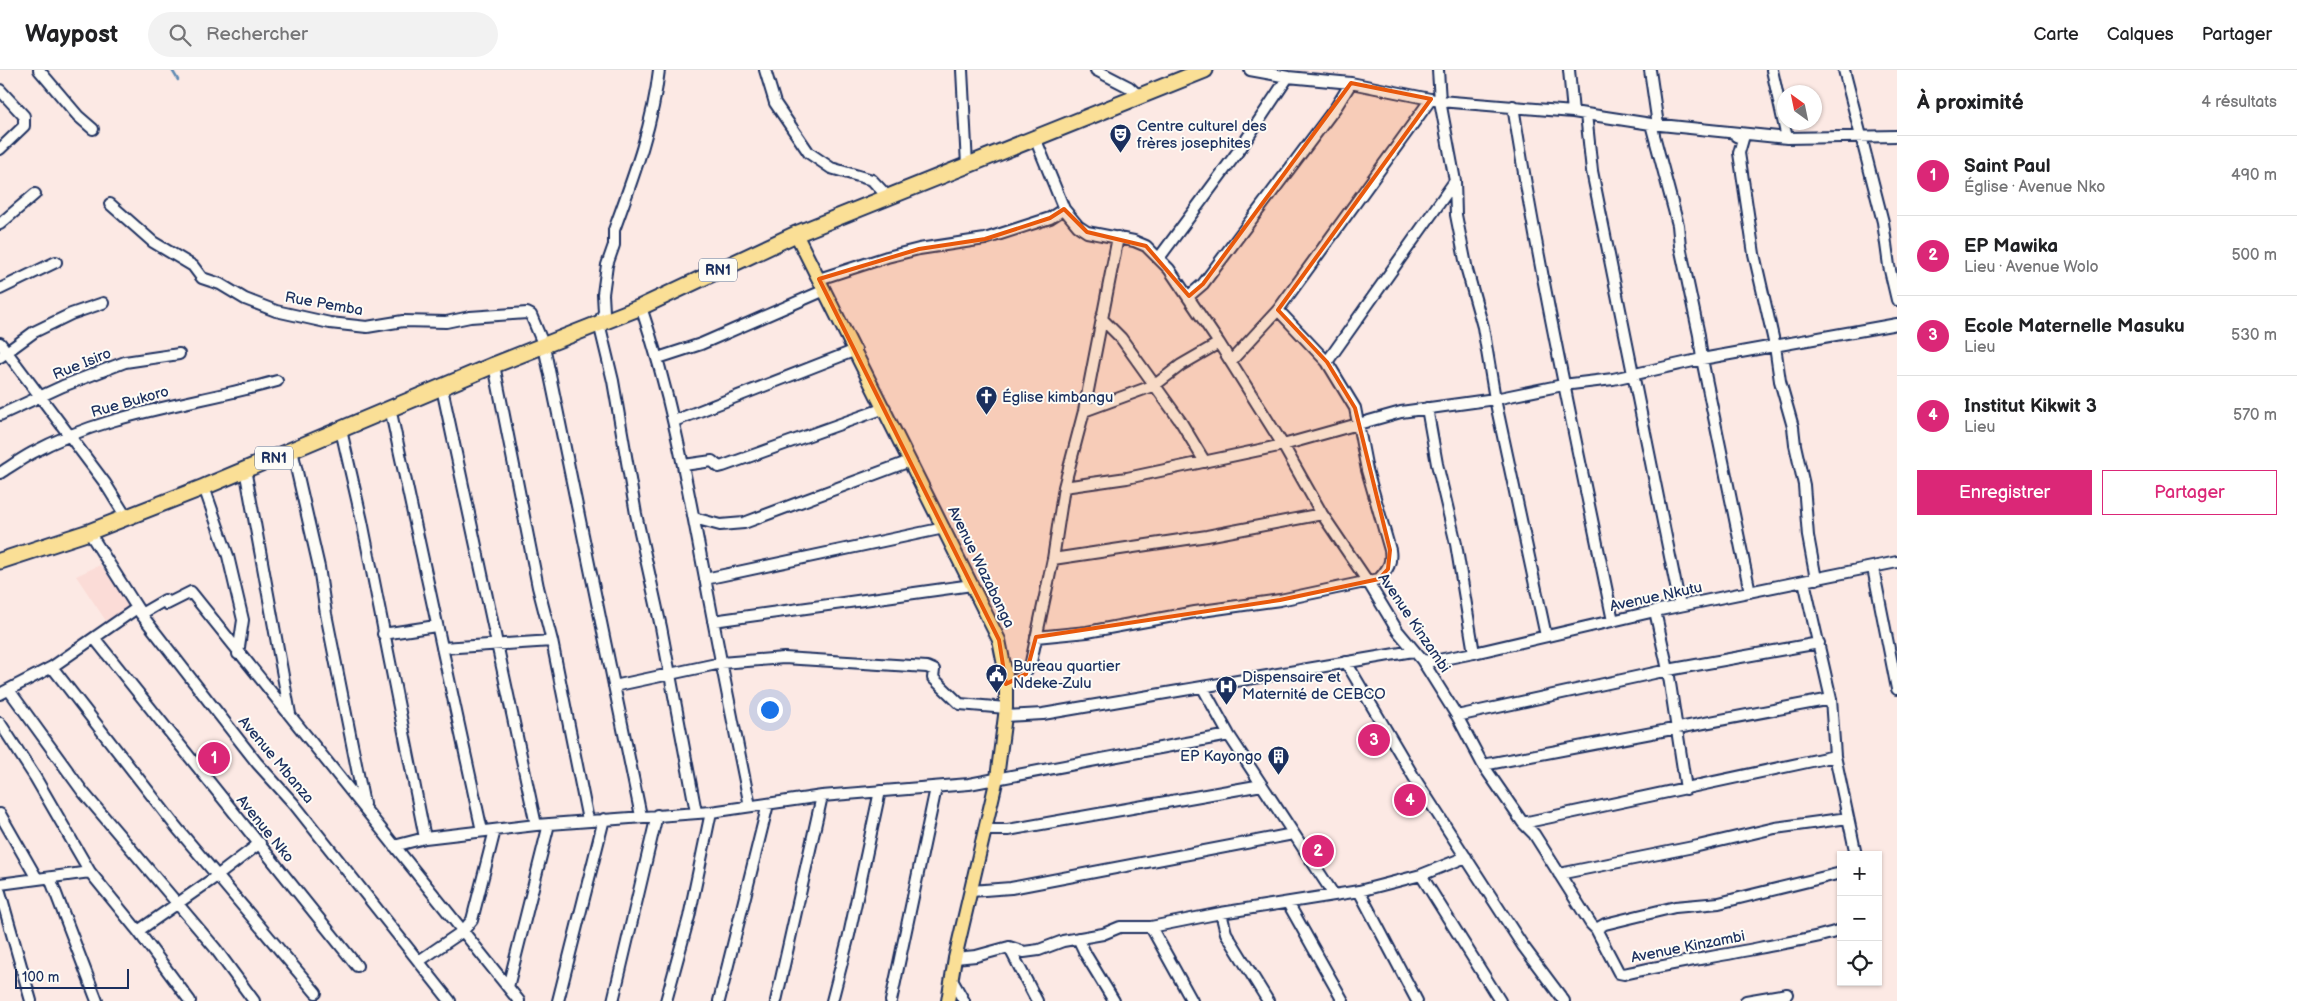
<!DOCTYPE html>
<html lang="fr">
<head>
<meta charset="utf-8">
<style>
  :root { --surface:#fff; --page:#f2f2f2; --text:#202124; --muted:#757577; --line:#e0e0e0; --accent:#db2777 }
  body { margin:0; font-family:"Balsamiq Sans",sans-serif; background:var(--page); color:var(--text) }
  .controls { position:absolute; right:15px; bottom:15px; display:grid; overflow:hidden; border-radius:0px; box-shadow:0 1px 4px #0004 }
  .controls button { width:45px; height:45px; display:grid; place-items:center; padding:0; border:0; border-bottom:1px solid var(--line); background:var(--surface); color:var(--text); font:25px sans-serif }
  .compass { position:absolute; left:1777px; top:15px; width:45px; height:45px; border-radius:50%; background:var(--surface); box-shadow:0 1px 4px #0004; rotate:327deg }
  .scale { position:absolute; left:15px; bottom:12px; width:114px; box-sizing:border-box; padding-left:5px; border:2px solid #1b2f5e; border-top:0; font-size:14px; line-height:18px; white-space:nowrap; color:#1b2f5e; -webkit-text-stroke:4px #fdfcf7; paint-order:stroke }
  .you { position:absolute; left:769px; top:639px; width:18px; height:18px; margin:-12px; border:4px solid #fff; border-radius:50%; background:#1a73e8; box-shadow:0 0 0 8px #1a73e833 }
  .badge { display:grid; place-items:center; width:32px; height:32px; border-radius:50%; background:var(--accent); color:#fff; font-size:16px; font-weight:700 }
  .pin { position:absolute; translate:-50% -50%; border:2px solid #fff; box-shadow:0 1px 5px #0006 }
  .list { margin:0; padding:0; list-style:none }
  h2 { display:flex; justify-content:space-between; align-items:center; height:65px; margin:0; padding:0 20px; font-size:21px }
  h2 small { font-size:16px; font-weight:400; color:var(--muted) }
  .list li { display:grid; grid-template-columns:32px 1fr auto; gap:15px; align-items:center; box-sizing:border-box; height:80px; padding:0 20px; border-top:1px solid var(--line) }
  .list b { display:block; font-size:19px; white-space:nowrap }
  .list p { margin:0; font-size:16px; white-space:nowrap; color:var(--muted) }
  .list em { font-size:16px; font-style:normal; color:var(--muted) }
  .actions { display:flex; gap:10px; padding:15px 20px }
  .actions a { flex:1; padding:11px 0; border:1px solid var(--accent); border-radius:0px; text-align:center; font-size:18px; color:var(--accent) }
  .actions .main { background:var(--accent); color:#fff }
  .icon { flex:none; width:28px; height:28px; fill:none; stroke:currentColor; stroke-width:2; stroke-linecap:round; stroke-linejoin:round }
  .map { position:relative; flex:none; width:1897px; height:931px; overflow:hidden }
  header { display:flex; align-items:center; gap:30px; box-sizing:border-box; height:70px; padding:0 25px; background:var(--surface); border-bottom:1px solid var(--line) }
  header strong { font-size:24px }
  nav { display:flex; gap:28px; margin-inline-start:auto; font-size:18px }
  .search { width:350px; height:45px; background:var(--page); display:flex; align-items:center; gap:12px; box-sizing:border-box; padding:0 18px; border-radius:28px; color:var(--muted); font-size:19px }
  main { display:flex }
  aside { flex:1; background:var(--surface) }
  .map>svg:first-child { display:block }
</style>
</head>
<body>
<header>
<strong>Waypost</strong>
<div class="search"><svg class="icon" aria-label="search" viewBox="0 0 24 24"><circle cx="10" cy="10" r="6"/><path d="M15 15l6 6"/></svg>Rechercher</div>
<nav><a>Carte</a><a>Calques</a><a>Partager</a></nav>
</header>
<main>
<div class="map">
<svg width="1897" height="931" viewBox="0 0 1897 931">
  <rect width="100%" height="100%" fill="#fce9e4"/>
  <filter id="ink" filterUnits="userSpaceOnUse"><feTurbulence type="fractalNoise" baseFrequency=".02" numOctaves="2"/><feDisplacementMap in="SourceGraphic" scale="10" xChannelSelector="R" yChannelSelector="G"/><feConvolveMatrix kernelMatrix="1 2 1 2 8 2 1 2 1" color-interpolation-filters="sRGB"/></filter>
  <g filter="url(#ink)">
    <path fill="#fbdcd7" d="M100 495 132 535 106 551 76 506Z"/>
    <g fill="none" stroke-linecap="round" stroke-linejoin="round">
      <path stroke="#5f8ab3" stroke-width="2.5" d="M172 0 178 10"/>
      <defs>
        <path id="minor" d="M39 0 78 46 93 59
          M659 0C653 55 633 108 614 160V175L607 195 603 224 604 242 599 253 613 311 636 444 661 557 696 742
          M765 0 775 33 809 83 831 98 872 110 888 127
          M962 0 967 95
          M1096 0 1129 17 1140 27
          M1250 0 1288 7 1351 13 1440 31 1573 42 1651 54 1787 68 1897 66
          M1438 0 1440 31 1455 111 1456 145 1467 200 1483 257 1495 329 1546 566
          M1569 0 1573 42
          M1650 0 1658 55
          M1772 0 1787 68
          M1844 0 1883 152 1889 196 1897 230
          M0 20 24 46V56L0 79
          M1513 36C1540 209 1578 380 1613 551
          M1586 44 1592 101 1680 536
          M1651 54 1678 155 1680 176 1699 265 1702 289 1750 522
          M1735 63 1736 66 1743 69 1739 83 1754 184 1775 276 1780 311 1793 357 1795 375 1804 415 1808 466 1816 509
          M1035 68 1064 139 1078 156 1087 162 1134 171 1146 176 1169 199 1219 273 1283 375 1322 444 1368 512 1397 560 1422 590 1457 646 1483 695 1523 753 1534 764 1591 854 1596 859 1619 903 1624 904C1669 894 1714 887 1759 878 1787 872 1814 869 1841 860
          M110 134 153 172 193 196 202 208 220 214 245 229 276 241 330 253 367 257 403 251 446 252 470 247 527 243 531 245 544 276 641 746
          M0 154 35 124
          M1159 188 1242 76 1288 7
          M819 209 887 187 919 179 985 169 1050 148 1064 139
          M0 219 56 192
          M1189 226 1203 214 1336 37 1351 13
          M641 237C672 328 688 419 706 513 720 588 735 662 750 736
          M1101 248 1121 268 1181 352 1205 392
          M0 273 105 413 126 447
          M0 287 34 262 71 244 103 233
          M658 288 701 274 825 220
          M1231 291 1278 240 1431 29
          M1327 292 1455 111
          M494 295 538 517 552 571 588 750
          M442 318 536 755
          M390 338 482 761
          M1427 338 1437 394 1456 474 1474 583
          M1084 341 1155 315 1181 295 1219 273
          M0 345 63 316 125 292 179 284
          M674 351 856 280
          M341 360 362 451 425 768
          M292 380 319 497 326 544 364 734
          M684 395 712 391 719 397 723 396 885 338
          M245 399 290 644
          M0 403C11 396 21 389 32 383 107 342 196 334 277 311
          M204 417 228 486 243 550 238 584
          M1064 417 1127 408 1283 375 1401 342 1495 329 1563 315 1613 309 1702 289 1897 254
          M694 448 720 455 744 453 910 391
          M89 462 141 544 210 633 257 693 294 734 450 931
          M1053 489 1207 466 1322 444
          M1873 498 1897 619
          M705 509 944 458
          M1804 511 1831 629 1835 686 1856 785
          M1655 541 1668 600 1686 719
          M141 544 165 530 167 534 191 522 519 931
          M713 551 972 515
          M383 564 436 556
          M1036 567 1087 562 1195 542 1280 530 1379 509C1388 499 1392 493 1390 480L1367 400 1355 338 1327 292 1278 240
          M95 569 357 896
          M442 578 552 571
          M1422 590 1433 591 1474 583 1655 541 1897 492
          M1346 592 1415 709 1523 876 1564 931
          M52 597 177 758 316 923
          M1006 614C1020 610 1025 606 1031 592L1053 489 1064 417 1084 341 1118 167
          M614 616 721 593 784 588 927 597 934 600 933 608 960 634 1006 638
          M1203 618 1229 665 1334 825
          M9 620 83 722 215 878 254 931
          M0 624 52 597 137 538
          M1005 646 1043 644 1413 581
          M1457 646 1668 600 1819 573
          M0 653 35 707 90 802 138 861 190 931
          M1483 695 1831 629
          M0 744 36 807
          M1523 753 1835 686
          M985 760H1008L1262 715
          M394 776 425 768 536 755 711 742 822 726 969 714 1229 665
          M1559 804 1698 776 1775 758 1848 748
          M1421 805 1500 931
          M50 808 97 931
          M0 814 90 802
          M971 821 1011 818 1293 764
          M1359 821 1417 931
          M0 822 31 931
          M1288 833 1343 931
          M1221 843 1226 863 1268 931
          M1151 857 1192 931
          M1596 859 1605 854 1675 837 1719 833 1841 803
          M138 861 217 806 260 773
          M1078 868 1086 885 1114 931
          M1009 877 1037 931
          M955 888 976 886 1009 877 1024 882 1039 880 1063 871 1103 864 1120 857H1151L1221 843 1359 821 1421 805 1466 787
          M419 891 463 861 472 850 495 760
          M952 910 964 931
          M508 917 549 754
          M558 931 604 749
          M613 931 657 745
          M666 931 689 847 711 742
          M719 931 768 734
          M776 931 822 726
          M832 931 849 865 880 721
          M891 931 936 718
          M1746 931 1787 924"/>
        <path id="major" d="M796 164 999 570 1006 605V638L997 708 955 888 948 931"/>
        <path id="highway" d="M0 491 89 462 204 417 494 295 641 237 796 164 1205 0"/>
      </defs>
      <use href="#minor" stroke="#1b2f5e" stroke-width="14"/>
      <use href="#major" stroke="#1b2f5e" stroke-width="16"/>
      <use href="#highway" stroke="#1b2f5e" stroke-width="19"/>
      <use href="#minor" stroke="#fdfcf7" stroke-width="10"/>
      <use href="#major" stroke="#fadf96" stroke-width="12"/>
      <use href="#highway" stroke="#fadf96" stroke-width="15"/>
    </g>
  </g>
  <path fill="#e8590c" fill-opacity="0.2" stroke="#e8590c" stroke-width="4" stroke-linejoin="round" d="M1351 13 1431 29 1278 240 1327 292 1355 338 1390 480 1388 499 1379 509 1280 530 1036 567 1026 604 1006 614 999 570 819 209 919 179 985 169 1050 148 1064 139 1087 162 1146 176 1189 226 1203 214Z"/>
  <defs>
    <symbol id="theatre-pin" viewBox="-11 -11 22 30"><path d="M0 17L-7.5 6A9.5 9.5 0 1 1 7.5 6Z" fill="#1b2f5e" stroke="#fdfcf7"/><path d="M-5-5.5Q0-4 5-5.5V0Q5 5 0 6Q-5 5-5 0ZM-3.3-2.5H-1v1.5H-3.3ZM1-2.5H3.3v1.5H1ZM-2.8 1Q0 5.5 2.8 1Z" fill="#fff"/></symbol>
    <symbol id="church-pin" viewBox="-11 -11 22 30"><path d="M0 17L-7.5 6A9.5 9.5 0 1 1 7.5 6Z" fill="#1b2f5e" stroke="#fdfcf7"/><path d="M-1.2-6h2.4v3.5h3.3v2.4h-3.3V6h-2.4V-.1h-3.3v-2.4h3.3Z" fill="#fff"/></symbol>
    <symbol id="civic-pin" viewBox="-11 -11 22 30"><path d="M0 17L-7.5 6A9.5 9.5 0 1 1 7.5 6Z" fill="#1b2f5e" stroke="#fdfcf7"/><path d="M-.6-6.5H3V-4.5H.6V-3L4-1V1h2V6H-6V1h2V-1L-.6-3ZM-1.2 2.5V6h2.4V2.5Z" fill="#fff"/></symbol>
    <symbol id="hospital-pin" viewBox="-11 -11 22 30"><path d="M0 17L-7.5 6A9.5 9.5 0 1 1 7.5 6Z" fill="#1b2f5e" stroke="#fdfcf7"/><path d="M-5-5h3v3.5h4V-5h3V5h-3V1.5h-4V5h-3Z" fill="#fff"/></symbol>
    <symbol id="building-pin" viewBox="-11 -11 22 30"><path d="M0 17L-7.5 6A9.5 9.5 0 1 1 7.5 6Z" fill="#1b2f5e" stroke="#fdfcf7"/><path d="M-4-6H4V6H1V3H-1V6H-4ZM-2.5-4.3h1.7v1.8h-1.7ZM.8-4.3h1.7v1.8H.8ZM-2.5-1h1.7V.8h-1.7ZM.8-1h1.7V.8H.8Z" fill="#fff"/></symbol>
  </defs>
  <g fill-rule="evenodd">
    <use href="#theatre-pin" x="1108" y="52" width="25" height="34"/>
    <use href="#church-pin" x="974" y="314" width="25" height="34"/>
    <use href="#civic-pin" x="984" y="592" width="25" height="34"/>
    <use href="#hospital-pin" x="1214" y="604" width="25" height="34"/>
    <use href="#building-pin" x="1266" y="674" width="25" height="34"/>
  </g>
  <g text-anchor="middle" dominant-baseline="central" stroke-width="4" stroke-linejoin="round" paint-order="stroke">
    <g fill="#fdfcf7" stroke="#5f6c8c" stroke-width="1">
      <rect x="699" y="188.5" width="38" height="23" rx="4"/>
      <rect x="255" y="376.5" width="38" height="23" rx="4"/>
    </g>
    <g font-size="14" font-weight="bold" fill="#1b2f5e">
      <text x="718" y="200">RN1</text>
      <text x="274" y="388">RN1</text>
    </g>
    <g font-size="15" fill="#1b2f5e" stroke="#fdfcf7" text-anchor="start">
      <text x="1137" y="56">Centre culturel des<tspan x="1137" dy="17">frères josephites</tspan></text>
      <text x="1002" y="327">Église kimbangu</text>
      <text x="1013" y="596">Bureau quartier<tspan x="1013" dy="17">Ndeke-Zulu</tspan></text>
      <text x="1242" y="607">Dispensaire et<tspan x="1242" dy="17">Maternité de CEBCO</tspan></text>
      <text x="1262" y="686" text-anchor="end">EP Kayongo</text>
    </g>
    <g font-size="15" fill="#1b2f5e" stroke="#fdfcf7">
      <text transform="translate(324 234) rotate(10)">Rue Pemba</text>
      <text transform="translate(82 294) rotate(-22)">Rue Isiro</text>
      <text transform="translate(130 332) rotate(-16)">Rue Bukoro</text>
      <text transform="translate(981 497) rotate(64)">Avenue Wazabanga</text>
      <text transform="translate(1656 527) rotate(-12)">Avenue Nkutu</text>
      <text transform="translate(1414 553) rotate(56)">Avenue Kinzambi</text>
      <text transform="translate(276 690) rotate(50)">Avenue Mbanza</text>
      <text transform="translate(265 759) rotate(51)">Avenue Nko</text>
      <text transform="translate(1688 877) rotate(-11)">Avenue Kinzambi</text>
    </g>
  </g>
</svg>
<div class="controls">
<button>+</button>
<button>−</button>
<button><svg class="icon" aria-label="locate" viewBox="0 0 24 24"><circle cx="12" cy="12" r="6"/><path d="M12 2v4M12 18v4M2 12h4M18 12h4"/></svg></button>
</div>
<svg class="compass" viewBox="-18 -18 36 36"><path d="M0-13l5 13h-10z" fill="#e53935"/><path d="M0 13l5-13h-10z" fill="#757577"/></svg>
<div class="scale">100 m</div>
<div class="you"></div>
<div class="pin badge" style="left:214px;top:688px">1</div>
<div class="pin badge" style="left:1318px;top:781px">2</div>
<div class="pin badge" style="left:1374px;top:670px">3</div>
<div class="pin badge" style="left:1410px;top:730px">4</div>
</div>
<aside>
<h2>À proximité<small>4 résultats</small></h2>
<ul class="list">
<li><span class="badge">1</span><div><b>Saint Paul</b><p>Église · Avenue Nko</p></div><em>490 m</em></li>
<li><span class="badge">2</span><div><b>EP Mawika</b><p>Lieu · Avenue Wolo</p></div><em>500 m</em></li>
<li><span class="badge">3</span><div><b>Ecole Maternelle Masuku</b><p>Lieu</p></div><em>530 m</em></li>
<li><span class="badge">4</span><div><b>Institut Kikwit 3</b><p>Lieu</p></div><em>570 m</em></li>
</ul>
<div class="actions"><a class="main">Enregistrer</a><a>Partager</a></div>
</aside>
</main>
</body>
</html>
